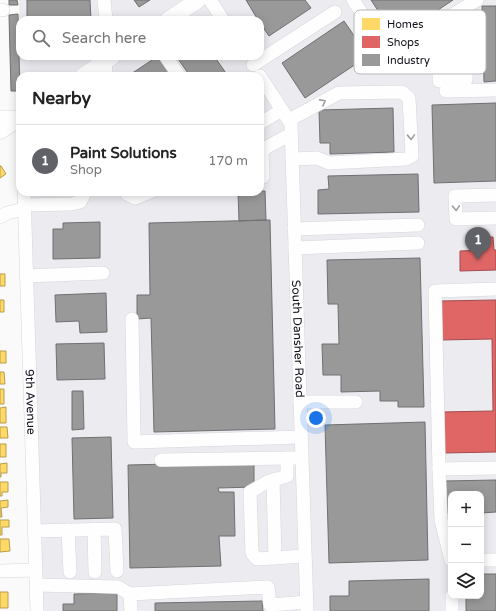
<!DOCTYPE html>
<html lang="en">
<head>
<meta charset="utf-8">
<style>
  :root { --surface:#fff; --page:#f6f6f6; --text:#222; --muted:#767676; --line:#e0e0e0; --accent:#616268 }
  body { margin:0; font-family:"Varela Round",sans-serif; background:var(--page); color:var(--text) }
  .controls { position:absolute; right:12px; bottom:12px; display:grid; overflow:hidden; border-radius:8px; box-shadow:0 2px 10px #0003 }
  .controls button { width:36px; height:36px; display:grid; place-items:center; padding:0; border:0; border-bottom:1px solid var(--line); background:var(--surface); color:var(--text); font:20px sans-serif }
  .you { position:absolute; left:316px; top:418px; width:14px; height:14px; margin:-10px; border:3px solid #fff; border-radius:50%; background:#1a73e8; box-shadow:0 0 0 6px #1a73e833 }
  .badge { display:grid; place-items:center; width:26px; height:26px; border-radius:50%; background:var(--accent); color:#fff; font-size:13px; font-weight:700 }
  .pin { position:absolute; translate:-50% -33px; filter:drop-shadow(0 1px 2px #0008) }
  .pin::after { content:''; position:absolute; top:21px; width:14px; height:12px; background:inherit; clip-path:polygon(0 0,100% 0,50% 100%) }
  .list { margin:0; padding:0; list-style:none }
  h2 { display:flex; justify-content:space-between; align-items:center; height:52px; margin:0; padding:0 16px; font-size:17px }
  h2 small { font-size:13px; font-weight:400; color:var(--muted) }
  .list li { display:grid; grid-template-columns:26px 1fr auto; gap:12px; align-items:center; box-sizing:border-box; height:72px; padding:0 16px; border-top:1px solid var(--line) }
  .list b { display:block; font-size:15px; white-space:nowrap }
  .list p { margin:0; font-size:13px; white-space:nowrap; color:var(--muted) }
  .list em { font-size:13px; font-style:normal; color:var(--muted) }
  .icon { flex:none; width:22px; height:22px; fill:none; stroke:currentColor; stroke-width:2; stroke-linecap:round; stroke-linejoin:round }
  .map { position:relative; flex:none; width:496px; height:611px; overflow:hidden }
  .search { position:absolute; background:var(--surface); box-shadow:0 2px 10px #0003; left:16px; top:16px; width:248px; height:44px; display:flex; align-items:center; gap:10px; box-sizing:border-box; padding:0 14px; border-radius:12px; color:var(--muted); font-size:15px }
  .panel { position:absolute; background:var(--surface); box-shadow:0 2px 10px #0003; left:16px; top:72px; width:248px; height:124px; border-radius:12px }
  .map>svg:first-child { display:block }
</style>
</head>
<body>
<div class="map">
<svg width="496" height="611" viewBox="0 0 496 611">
  <rect width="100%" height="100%" fill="#fafafa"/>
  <path fill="#ebebf0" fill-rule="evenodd" d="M19 0H496V611H31L17 145 20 118V192H260V76H20V56H260V20H20V55ZM451 494H481V596H451Z"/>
  <path fill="#ffd966" stroke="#b79d4f" d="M0 166H1L6 174 0 178Z
    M0 274H5V286H0Z
    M0 300H4V312H0Z
    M0 351H6V363H0Z
    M0 372H4L5 384H0Z
    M0 389H4V404H0Z
    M6 407V423H0V408Z
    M0 427H7L8 438H0Z
    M0 444H6V457H0Z
    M7 463V473H1V477H0V464Z
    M0 482H8V492H2V496H0Z
    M8 500V507L1 508 2 517H0V501Z
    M0 520H9V527H2V535H0Z
    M0 539H9L10 551 0 552Z
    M0 592H8V608H0Z"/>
  <path fill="#e06666" stroke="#a14c4f" d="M482 237H493L494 250H496V270L460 271V251L483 250Z
    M496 300V452L442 453 441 412 493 411 492 339 440 340 439 301Z"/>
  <path fill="#999" stroke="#707073" d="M9 0H17L18 5H9Z
    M27 0H90L91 20H27Z
    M134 0H150L139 7Z
    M246 0H305L311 8 269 36 260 23V20H258Z
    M371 0H453L396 38Z
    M482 6H496V81L484 82Z
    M18 14 20 91H11L9 15Z
    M344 21 368 56 305 98 282 63Z
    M158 56 172 76H128Z
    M176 56H214L228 76H190Z
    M496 103V181L434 183 432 105Z
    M393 108 394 152 330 154V143H320L319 110Z
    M418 174 419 212 318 214V190L329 189 328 176Z
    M260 191H265L266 220 239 221 238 192Z
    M270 220 275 429 154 432 151 318 137 319V295H150L149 223Z
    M100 222V258L53 259V229H63V223Z
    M420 258 424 407H398V401H380V391L341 392V375H323L322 344H339L338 304H328L327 260Z
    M106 293 107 332 80 333 79 321 56 322 55 295Z
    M104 343 105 379 57 380 56 344Z
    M72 391H83L84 429 72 430Z
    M425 422 428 560 329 563 325 425Z
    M111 437 113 518 74 519 72 438Z
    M254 462V487L218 488 219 492H234L235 536H219L221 566 130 568 128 465Z
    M496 480V512L481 513V494H451V513H444V481Z
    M481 574H496V611H466V596H481Z
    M429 579V611H330V596H349V581Z
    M117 593V611H63V604H74V594Z
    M262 601 263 611H155V603Z"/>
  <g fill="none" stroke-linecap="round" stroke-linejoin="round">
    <defs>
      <g id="minor">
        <path d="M104 0 106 20"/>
        <path d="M210 0 223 20"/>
        <path d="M353 0 384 47"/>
        <path d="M466 7V80L439 81V23L477 0"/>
        <path d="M0 10H3"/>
        <path d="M166 57 179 76"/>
        <path d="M105 61 106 76"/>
        <path d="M253 65 335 12"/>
        <path id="s1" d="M260 76 291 124 307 611"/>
        <path d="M446 91 496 90"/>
        <path d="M0 117H20"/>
        <path d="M289 120 339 93 402 92 409 98 412 156 406 159 329 163 317 158 292 159"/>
        <path d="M260 123 282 110"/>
        <path d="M260 177H263L262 152 267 147 291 134"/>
        <path id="s2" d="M24 192 37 611"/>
        <path d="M126 192 127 194 135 198 150 192"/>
        <path d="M496 195 455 196 456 219 496 218"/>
        <path d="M24 205 71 204 80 202 85 192"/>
        <path d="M0 217 7 213 24 209"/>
        <path d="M294 229 418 225"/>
        <path d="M295 248 418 243"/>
        <path d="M26 276 103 273"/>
        <path d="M496 289 435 291 439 469 496 468"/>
        <path d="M132 319 134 442 301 437"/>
        <path d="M300 402H356"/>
        <path d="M287 458V476L267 482 250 492 252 553 257 559 305 556"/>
        <path d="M161 460 295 458"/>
        <path d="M439 469 441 520 451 560"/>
        <path d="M273 480 275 558"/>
        <path d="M94 529 95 572"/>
        <path d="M68 530 70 572"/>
        <path d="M34 531 115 529 117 571"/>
        <path d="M481 560H496"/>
        <path d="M0 571 35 570"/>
        <path d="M36 585 118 587 130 594"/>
        <path d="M452 596V611"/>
        <path d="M131 611 130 594 268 587 270 605 306 602"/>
      </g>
      <path id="major" d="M168 20 198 0
        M83 76 113 56
        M0 131 20 118"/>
    </defs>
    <use href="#minor" stroke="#d5d6dc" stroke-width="14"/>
    <use href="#major" stroke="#d5d6dc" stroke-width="17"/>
    <use href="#minor" stroke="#fefefe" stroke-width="13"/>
    <use href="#major" stroke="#fefefe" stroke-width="16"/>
  </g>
  <defs><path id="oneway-chevron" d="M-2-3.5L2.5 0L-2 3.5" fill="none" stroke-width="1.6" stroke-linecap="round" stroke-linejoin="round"/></defs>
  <g stroke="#9e9fa3">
    <use href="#oneway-chevron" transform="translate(323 102) rotate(-29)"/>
    <use href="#oneway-chevron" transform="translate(411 137) rotate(88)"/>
    <use href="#oneway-chevron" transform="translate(456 208) rotate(88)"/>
  </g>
  <g text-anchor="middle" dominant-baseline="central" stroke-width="4" stroke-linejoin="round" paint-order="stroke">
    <g font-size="12" fill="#0f101a" stroke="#fff">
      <text stroke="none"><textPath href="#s1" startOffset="272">South Dansher Road</textPath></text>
      <text stroke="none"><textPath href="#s2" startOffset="210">9th Avenue</textPath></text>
    </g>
  </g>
  <rect x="354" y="10" width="132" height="64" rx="6" fill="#fff" stroke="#b7b7ba" stroke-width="1"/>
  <rect x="362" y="18" width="18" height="12" fill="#ffd966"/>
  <rect x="362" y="36" width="18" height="12" fill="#e06666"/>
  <rect x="362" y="54" width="18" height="12" fill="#999"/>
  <g font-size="11" fill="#0f101a">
    <text x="387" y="28">Homes</text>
    <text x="387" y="46">Shops</text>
    <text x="387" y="64">Industry</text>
  </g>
</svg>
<div class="controls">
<button>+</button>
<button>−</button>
<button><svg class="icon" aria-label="layers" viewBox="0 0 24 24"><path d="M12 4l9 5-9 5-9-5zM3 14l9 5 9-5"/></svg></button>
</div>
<div class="you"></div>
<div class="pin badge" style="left:478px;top:260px">1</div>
<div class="search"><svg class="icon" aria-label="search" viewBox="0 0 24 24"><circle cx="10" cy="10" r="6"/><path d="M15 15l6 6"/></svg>Search here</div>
<section class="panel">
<h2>Nearby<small></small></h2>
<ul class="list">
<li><span class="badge">1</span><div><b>Paint Solutions</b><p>Shop</p></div><em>170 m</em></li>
</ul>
</section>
</div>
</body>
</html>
